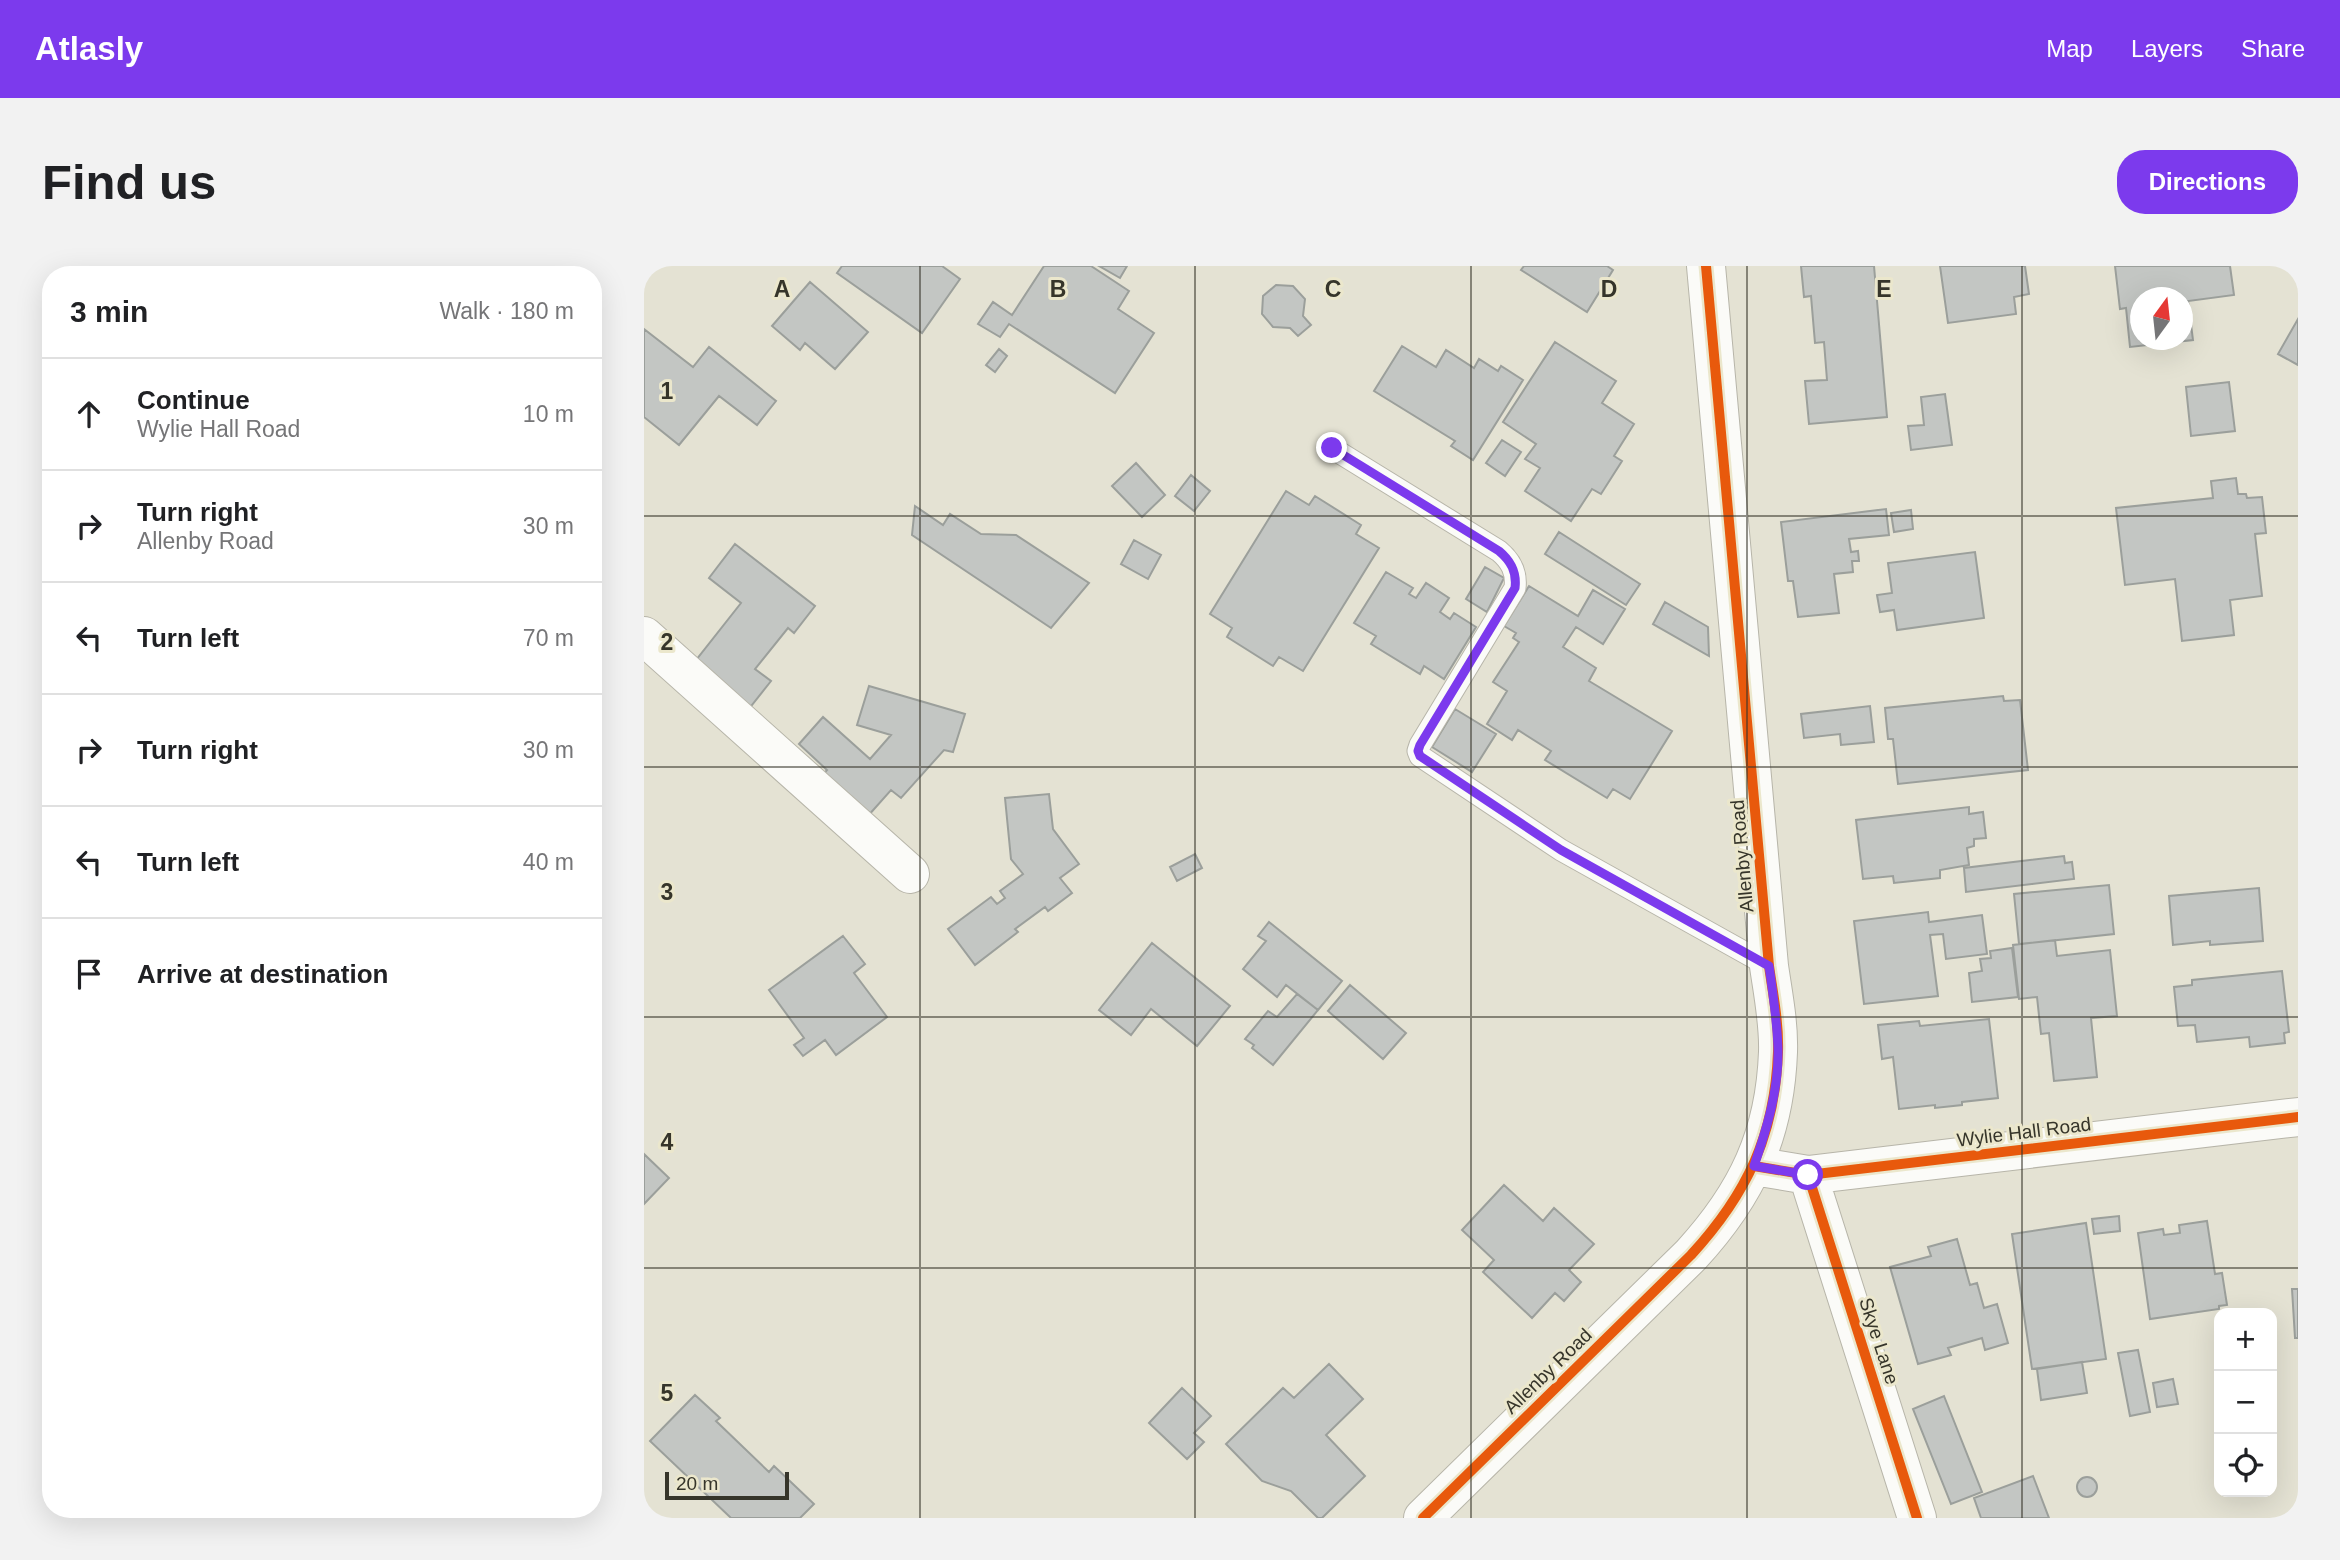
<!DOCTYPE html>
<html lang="en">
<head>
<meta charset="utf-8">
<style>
  :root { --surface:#fff; --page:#f2f2f2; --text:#202124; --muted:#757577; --line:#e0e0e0; --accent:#7c3aed }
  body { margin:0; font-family:Helvetica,sans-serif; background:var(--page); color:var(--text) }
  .controls { position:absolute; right:21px; bottom:21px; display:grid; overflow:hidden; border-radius:14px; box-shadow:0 7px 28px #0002 }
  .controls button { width:63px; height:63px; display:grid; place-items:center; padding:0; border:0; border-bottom:2px solid var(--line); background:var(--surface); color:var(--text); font:35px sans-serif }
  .compass { position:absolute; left:1486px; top:21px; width:63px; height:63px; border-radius:50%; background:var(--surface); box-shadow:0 7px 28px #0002; rotate:15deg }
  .scale { position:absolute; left:21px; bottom:18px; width:124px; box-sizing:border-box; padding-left:7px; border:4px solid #36352a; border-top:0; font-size:19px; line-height:24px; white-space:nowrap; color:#36352a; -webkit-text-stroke:5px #ebe7cc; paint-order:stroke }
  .stop { position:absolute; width:21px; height:21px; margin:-16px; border:5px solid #7c3aed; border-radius:50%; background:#fff }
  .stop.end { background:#7c3aed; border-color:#fff; box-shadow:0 2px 7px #0008 }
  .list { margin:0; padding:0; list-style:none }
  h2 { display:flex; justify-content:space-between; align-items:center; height:91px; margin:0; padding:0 28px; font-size:30px }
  h2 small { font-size:23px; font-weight:400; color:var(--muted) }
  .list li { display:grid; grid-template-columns:46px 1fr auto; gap:21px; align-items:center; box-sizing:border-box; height:112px; padding:0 28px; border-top:2px solid var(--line) }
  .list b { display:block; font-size:26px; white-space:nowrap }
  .list p { margin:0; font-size:23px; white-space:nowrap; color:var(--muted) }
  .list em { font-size:23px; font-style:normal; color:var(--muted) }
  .icon { flex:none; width:38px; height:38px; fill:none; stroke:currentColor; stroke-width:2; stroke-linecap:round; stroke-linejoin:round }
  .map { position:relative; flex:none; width:1654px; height:1252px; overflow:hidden; border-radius:28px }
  header { display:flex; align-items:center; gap:42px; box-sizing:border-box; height:98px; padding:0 35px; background:var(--accent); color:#fff }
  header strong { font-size:33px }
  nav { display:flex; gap:38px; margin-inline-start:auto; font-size:24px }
  .intro { display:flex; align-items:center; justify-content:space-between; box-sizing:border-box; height:168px; padding:0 42px }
  h1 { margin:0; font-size:49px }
  .button { padding:18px 32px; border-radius:28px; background:var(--accent); color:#fff; font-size:24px; font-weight:700 }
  main { display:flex; gap:42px; padding:0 42px }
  aside { flex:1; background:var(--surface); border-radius:28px; box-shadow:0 7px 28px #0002 }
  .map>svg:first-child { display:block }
</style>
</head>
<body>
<header>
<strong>Atlasly</strong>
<nav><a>Map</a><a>Layers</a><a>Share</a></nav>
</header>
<div class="intro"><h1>Find us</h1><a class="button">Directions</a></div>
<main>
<aside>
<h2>3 min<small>Walk · 180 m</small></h2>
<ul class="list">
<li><svg class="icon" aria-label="ahead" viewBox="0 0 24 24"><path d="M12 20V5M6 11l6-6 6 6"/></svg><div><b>Continue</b><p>Wylie Hall Road</p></div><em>10 m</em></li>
<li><svg class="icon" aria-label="right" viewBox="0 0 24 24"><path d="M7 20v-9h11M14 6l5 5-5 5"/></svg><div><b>Turn right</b><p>Allenby Road</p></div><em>30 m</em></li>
<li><svg class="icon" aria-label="left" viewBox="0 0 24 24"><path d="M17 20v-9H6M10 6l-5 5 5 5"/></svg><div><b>Turn left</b></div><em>70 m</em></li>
<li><svg class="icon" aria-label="right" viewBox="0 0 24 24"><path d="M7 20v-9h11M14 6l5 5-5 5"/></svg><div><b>Turn right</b></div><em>30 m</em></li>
<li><svg class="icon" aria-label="left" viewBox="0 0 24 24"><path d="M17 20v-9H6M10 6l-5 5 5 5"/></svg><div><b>Turn left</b></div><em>40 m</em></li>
<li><svg class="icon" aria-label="arrive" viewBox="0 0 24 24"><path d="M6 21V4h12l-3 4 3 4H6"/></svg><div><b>Arrive at destination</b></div></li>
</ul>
</aside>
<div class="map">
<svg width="1654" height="1252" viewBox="0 0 1654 1252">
  <rect width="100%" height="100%" fill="#e4e2d3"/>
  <path fill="#c3c6c3" stroke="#9b9f9b" stroke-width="2" fill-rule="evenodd" d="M198 0H298L316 13 278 67 193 7Z
    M400 0H447L485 25 474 43 510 67 471 127 365 58 356 71 334 58 349 36 368 49Z
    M455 0H483L476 12Z
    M880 0H963L969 4 943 46 877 4Z
    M1157 0H1230L1243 151 1165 158 1161 115 1183 114 1180 76 1171 77 1167 30 1160 31Z
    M1296 0H1381L1385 28 1370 31 1372 48 1304 57Z
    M1471 0H1586L1590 29 1544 35 1549 74 1486 81 1482 42 1476 43ZM1496 32H1538V74H1496Z
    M166 16 224 66 191 103 161 77 156 84 128 60Z
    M632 19 649 20 661 33 659 50 667 59 654 70 646 62 629 61 618 48 619 30Z
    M1654 53V99L1634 88Z
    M0 63 49 101 65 81 132 135 113 159 75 130 35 179 0 151Z
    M911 76 972 115 958 137 990 158 970 190 978 195 957 228 948 223 927 255 881 225 896 202 881 193 892 178 859 156Z
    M758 80 792 101 802 84 830 102 835 93 854 105 857 100 879 114 829 194 807 180 811 175 730 125Z
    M355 83 363 90 351 106 342 99Z
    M1585 116 1591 165 1547 170 1542 121Z
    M1301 128 1308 179 1267 184 1264 160 1280 159 1277 131Z
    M858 174 877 186 861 210 842 197Z
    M492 197 521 229 498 251 468 220Z
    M547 209 566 225 550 245 531 230Z
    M1592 212 1594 228H1602L1603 232 1618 231 1622 267 1611 268 1618 330 1586 334 1590 369 1538 375 1531 313 1481 319 1472 242 1569 232 1567 215Z
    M642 225 665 239 671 230 717 259 712 268 735 282 659 405 635 391 629 400 583 371 588 362 566 348Z
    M271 240 299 259 306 248 337 268 372 269 445 317 407 362 268 269Z
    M1242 243 1245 269 1205 273 1207 286 1214 285 1215 295H1208L1209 306 1190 308 1195 347 1154 351 1149 315H1144L1137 256Z
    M1267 244 1269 263 1250 266 1247 247Z
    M915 266 996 318 982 339 901 288Z
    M490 274 517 289 504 313 477 298Z
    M91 278 171 340 150 367 144 362 111 403 127 415 100 449 49 398 97 337 65 312Z
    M1331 286 1340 352 1253 364 1250 344 1236 346 1233 329 1248 327 1244 297Z
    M841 301 860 312 843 346 822 333Z
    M742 306 769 322 765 328 772 332 782 317 805 332 796 346 806 353 810 347 832 361 800 413 780 400 776 408 727 378 732 370 710 357Z
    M885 320 934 350 949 324 981 343 959 378 932 361 919 381 952 402 945 415 1028 465 986 533 969 523 963 532 901 494 907 485 874 464 868 474 843 458 863 425 849 416 875 376 869 372 872 367 860 360Z
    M1021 336 1064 361 1065 390 1009 358Z
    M225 420 321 448 309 486 300 484 257 532 247 524 223 551 177 511 183 504 155 478 179 451 226 493 247 469 213 459Z
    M1359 430 1360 435 1376 434 1384 504 1254 518 1249 473H1244L1241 442Z
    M1226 440 1230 476 1197 479 1196 468 1160 472 1157 448Z
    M811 443 852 468 828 506 788 481Z
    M405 528 409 563 435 598 416 612 428 627 404 645 401 641 371 663 374 666 331 699 304 663 347 631 353 638 361 632 356 625 379 608 367 593 361 532Z
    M1325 541V548L1339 546 1342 572 1330 573V580L1323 582 1325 599 1296 604V612L1250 617 1249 610 1219 613 1212 554Z
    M551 588 558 602 533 615 526 601Z
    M1420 590 1421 597 1428 596 1430 613 1322 626 1320 602Z
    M1465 619 1470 668 1375 678 1370 628Z
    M1615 622 1619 675 1566 679V675L1529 679 1525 630Z
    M1284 646 1285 656 1338 649 1343 688 1302 693 1299 668 1286 669 1294 730 1220 738 1210 655Z
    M625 656 698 715 674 744 642 719 633 731 599 703 622 675 614 670Z
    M199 670 221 698 210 707 243 751 192 789 181 774 159 790 150 779 160 772 125 724Z
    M1411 674 1413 690 1466 684 1473 750 1447 752 1453 811 1410 815 1405 767 1397 768 1393 731 1375 733 1369 679Z
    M508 677 586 740 553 780 507 743 487 769 455 744Z
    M1368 682 1374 731 1328 736 1325 707 1338 705 1336 693 1347 692 1346 685Z
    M1638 705 1645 766 1640 767 1641 777 1606 781 1605 771 1553 776 1551 759 1534 760 1530 721 1548 719V714Z
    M706 719 762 767 739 793 684 745Z
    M653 728 674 744 629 799 608 782 610 779 601 773 624 745 633 751Z
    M1345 753 1354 832 1318 836V839L1291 842V839L1255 843 1249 791 1238 793 1234 759 1275 755 1276 760Z
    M0 888 25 912 0 938Z
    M860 919 899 955 910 942 950 978 925 1004 937 1016 920 1035 911 1027 888 1052 839 1006 850 994 818 964Z
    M1475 950 1476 965 1450 968 1448 953Z
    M1563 955 1571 1008 1578 1007 1583 1039 1575 1040V1043L1506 1053 1494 967 1519 963 1520 969 1536 967 1535 959Z
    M1442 957 1462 1093 1388 1103 1368 968Z
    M1313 973 1326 1019 1333 1017 1340 1042 1353 1038 1364 1077 1341 1084 1338 1072 1304 1082 1307 1089 1274 1098 1246 1001 1287 990 1284 981Z
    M1648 1023H1654V1072H1651Z
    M1494 1084 1506 1146 1486 1150 1474 1087Z
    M1438 1096 1443 1127 1397 1134 1393 1103Z
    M685 1098 719 1133 682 1169 721 1210 678 1252H674L647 1225 618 1215 582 1178 639 1122 650 1132Z
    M1529 1113 1534 1138 1513 1141 1509 1117Z
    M538 1122 567 1150 550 1167 560 1176 543 1193 505 1157Z
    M51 1129 76 1152 72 1155 125 1206 130 1200 170 1238 156 1252H87L6 1175Z
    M1300 1130 1338 1226 1307 1238 1269 1143Z
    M1389 1210 1405 1252H1337L1330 1232Z
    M1433 1221a10 10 0 1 1 20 0a10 10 0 1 1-20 0Z"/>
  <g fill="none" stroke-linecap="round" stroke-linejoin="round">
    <defs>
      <path id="service" d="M688 182 855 285C867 295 873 306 871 322L776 479 774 485 776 490 917 584 1125 700"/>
      <path id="minor" d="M0 370 266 608
        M1110 900 1164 909 1654 851
        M1164 909 1273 1252
        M779 1252 1047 989C1103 928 1131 869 1134 786 1135 757 1129 728 1125 700L1062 0"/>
    </defs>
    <use href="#service" stroke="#b7b5a9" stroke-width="23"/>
    <use href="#minor" stroke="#b7b5a9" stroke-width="40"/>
    <use href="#service" stroke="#fbfbf8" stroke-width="21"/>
    <use href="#minor" stroke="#fbfbf8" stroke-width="38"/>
    <defs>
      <path id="cycleway" d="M1110 900 1164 909 1654 851
        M1164 909 1273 1252
        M779 1252 1047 989C1103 928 1131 869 1134 786 1135 757 1129 728 1125 700L1062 0"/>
    </defs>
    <use href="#cycleway" stroke="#ebe7cc" stroke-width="15"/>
    <use href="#cycleway" stroke="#e8590c" stroke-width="10"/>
  </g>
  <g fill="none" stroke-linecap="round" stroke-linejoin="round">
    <path stroke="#7c3aed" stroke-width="9" d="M688 182 855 285C867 295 873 306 871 322L776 479 774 485 776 490 917 584 1125 700C1129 727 1133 754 1134 782 1135 823 1123 862 1110 900L1164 909"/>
  </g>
  <path fill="none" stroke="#36352a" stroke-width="2" stroke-opacity="0.55" d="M276 0V1252M551 0V1252M827 0V1252M1103 0V1252M1378 0V1252M0 250H1654M0 501H1654M0 751H1654M0 1002H1654"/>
  <g text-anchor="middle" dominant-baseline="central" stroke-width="6" stroke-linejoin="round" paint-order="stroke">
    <g font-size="19" fill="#36352a" stroke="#ebe7cc">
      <text transform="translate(1098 590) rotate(-95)">Allenby Road</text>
      <text transform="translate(1380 866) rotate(-7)">Wylie Hall Road</text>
      <text transform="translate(1235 1075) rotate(72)">Skye Lane</text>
      <text transform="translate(904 1105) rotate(-44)">Allenby Road</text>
    </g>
  </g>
  <g font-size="23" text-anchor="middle" font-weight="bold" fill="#36352a" stroke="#ebe7cc" stroke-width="6" stroke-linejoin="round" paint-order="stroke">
    <text x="138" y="31">A</text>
    <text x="414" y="31">B</text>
    <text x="689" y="31">C</text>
    <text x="965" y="31">D</text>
    <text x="1240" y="31">E</text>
    <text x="23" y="133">1</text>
    <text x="23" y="384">2</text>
    <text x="23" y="634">3</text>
    <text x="23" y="884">4</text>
    <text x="23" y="1135">5</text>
  </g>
</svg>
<div class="controls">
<button>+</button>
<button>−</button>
<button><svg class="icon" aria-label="locate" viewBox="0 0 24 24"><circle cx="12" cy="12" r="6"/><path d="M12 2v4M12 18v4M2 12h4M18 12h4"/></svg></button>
</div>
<svg class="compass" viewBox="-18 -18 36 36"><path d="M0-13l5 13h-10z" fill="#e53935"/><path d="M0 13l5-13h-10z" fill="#757577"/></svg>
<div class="scale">20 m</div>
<div class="stop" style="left:1164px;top:909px"></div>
<div class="stop end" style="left:688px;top:182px"></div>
</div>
</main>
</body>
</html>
